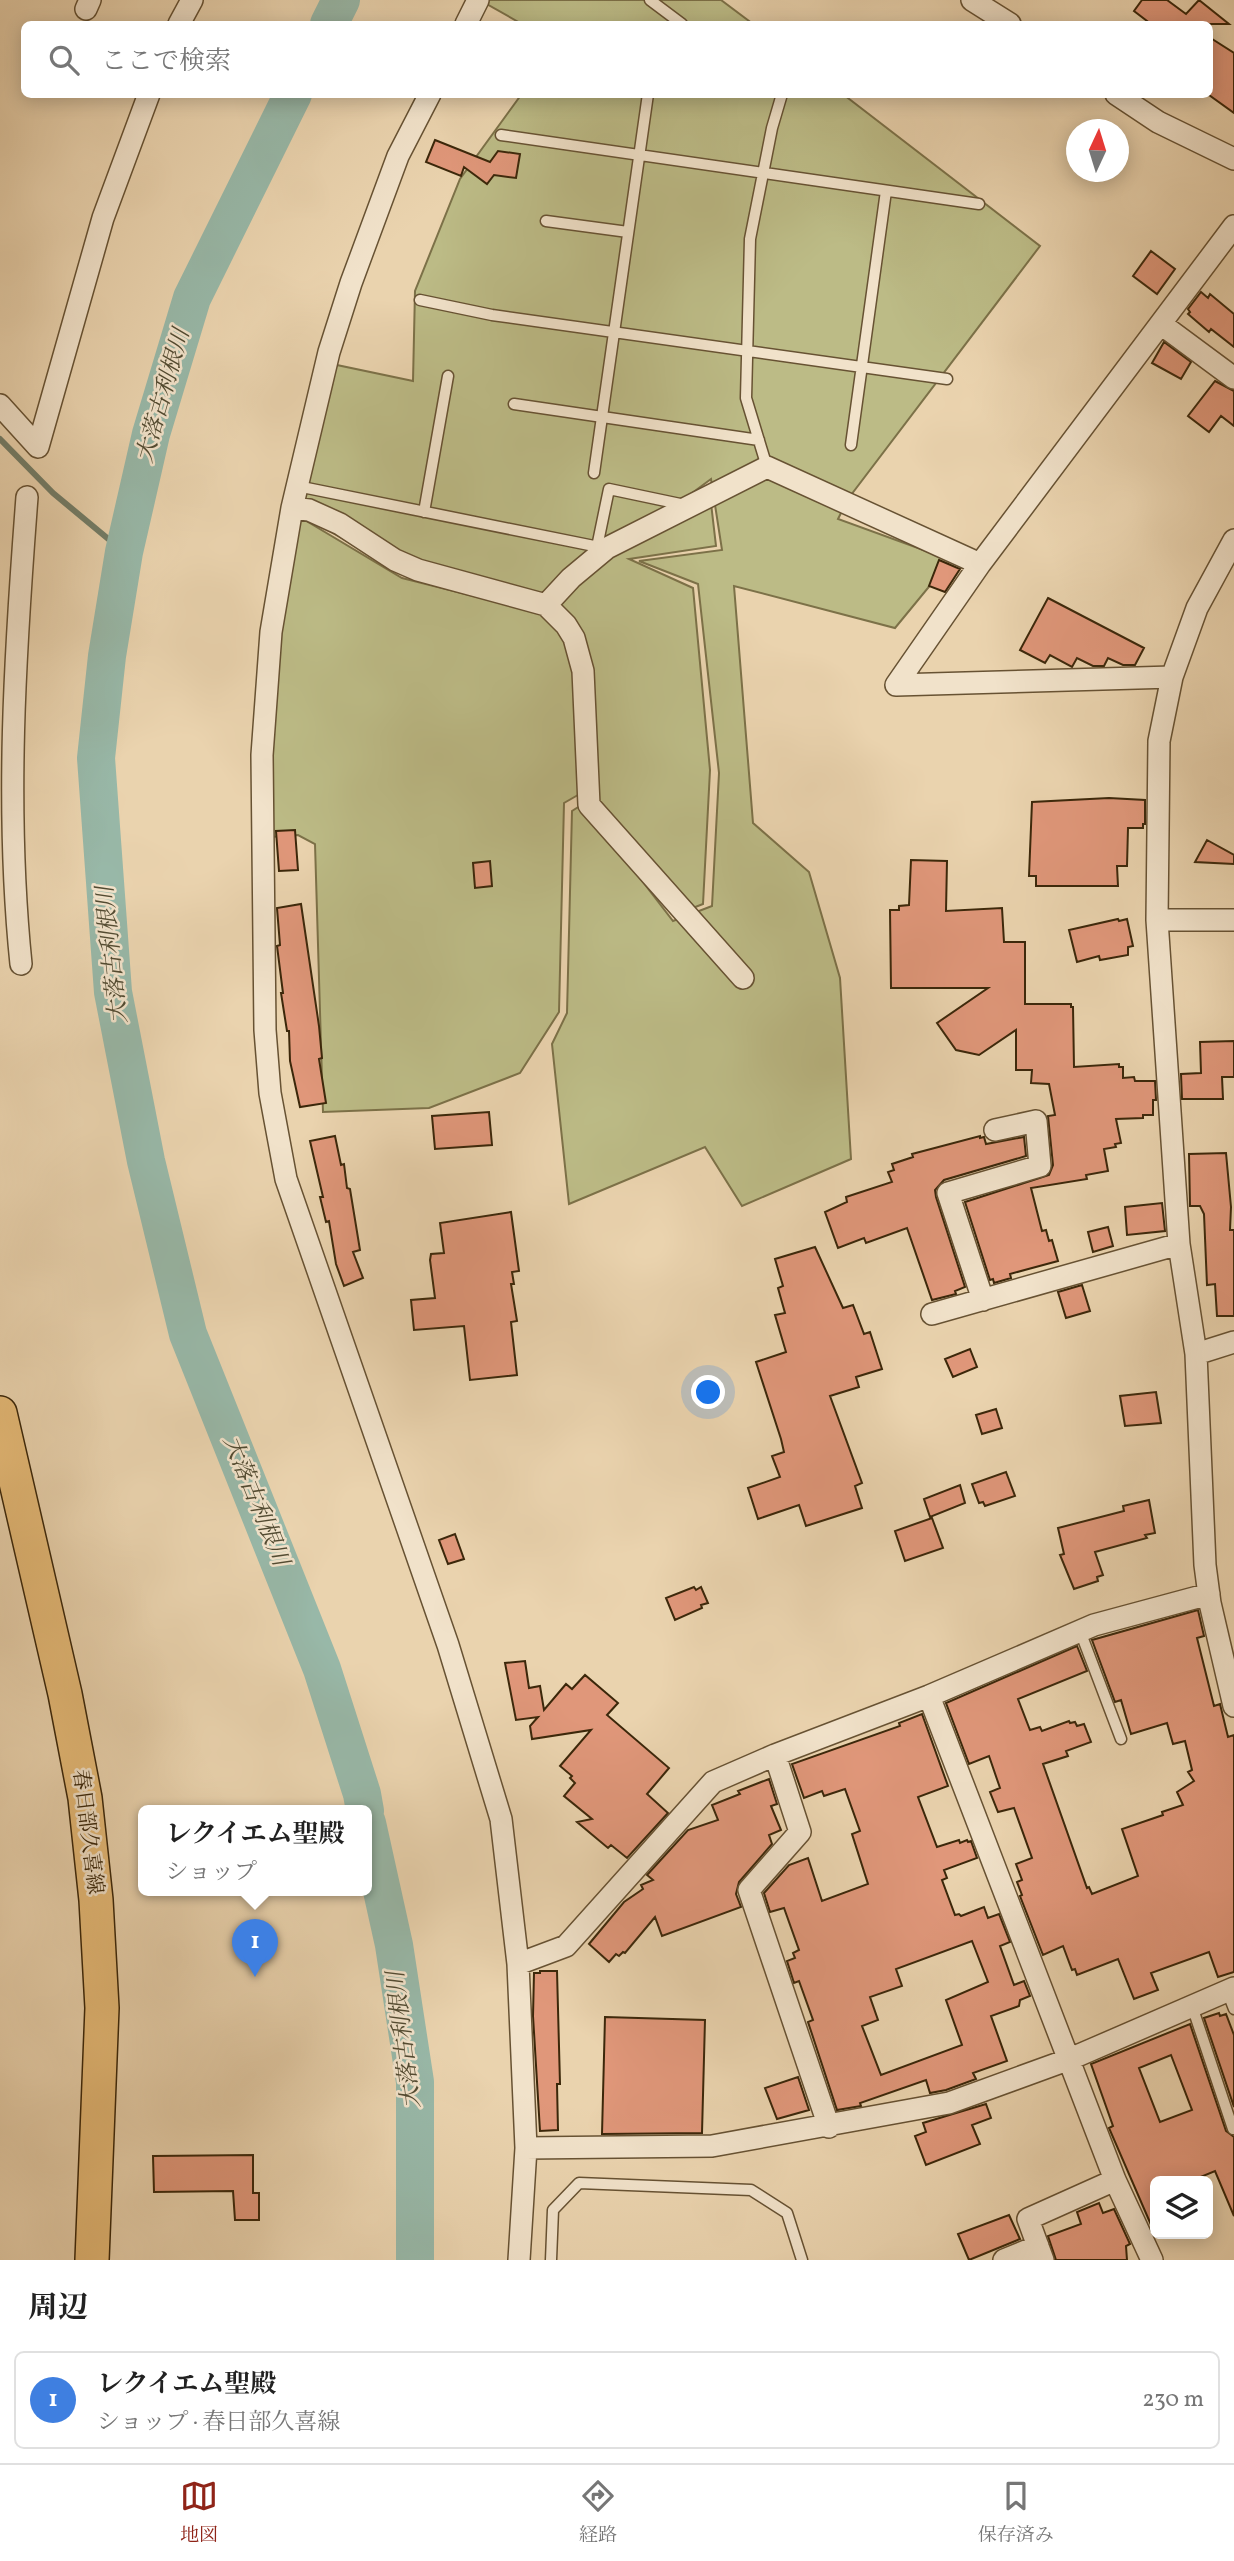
<!DOCTYPE html>
<html lang="ja">
<head>
<meta charset="utf-8">
<style>
  :root { --surface:#fff; --page:#f2f2f2; --text:#222; --muted:#767676; --line:#e0e0e0; --accent:#8f2418 }
  body { margin:0; font-family:Vollkorn,"Noto Serif JP",serif; background:var(--page); color:var(--text) }
  .controls { position:absolute; right:21px; bottom:21px; display:grid; overflow:hidden; border-radius:10px; box-shadow:0 4px 18px #0003 }
  .controls button { width:63px; height:63px; display:grid; place-items:center; padding:0; border:0; border-bottom:2px solid var(--line); background:var(--surface); color:var(--text); font:35px sans-serif }
  .compass { position:absolute; left:1066px; top:119px; width:63px; height:63px; border-radius:50%; background:var(--surface); box-shadow:0 4px 18px #0003; rotate:4deg }
  .you { position:absolute; left:709px; top:1393px; width:24px; height:24px; margin:-18px; border:5px solid #fff; border-radius:50%; background:#1a73e8; box-shadow:0 0 0 10px #1a73e833 }
  .badge { display:grid; place-items:center; width:46px; height:46px; border-radius:50%; background:var(--accent); color:#fff; font-size:23px; font-weight:700 }
  .pin { position:absolute; translate:-50% -58px; filter:drop-shadow(0 2px 4px #0008) }
  .pin::after { content:''; position:absolute; top:37px; width:24px; height:21px; background:inherit; clip-path:polygon(0 0,100% 0,50% 100%) }
  .popup { position:absolute; left:138px; top:1805px; width:234px; height:91px; box-sizing:border-box; display:grid; place-content:center; border-radius:10px; background:var(--surface); filter:drop-shadow(0 2px 5px #0005); font-size:23px; white-space:nowrap; color:var(--muted) }
  .popup b { font-size:26px; color:var(--text) }
  .popup::after { content:''; position:absolute; left:50%; top:100%; margin-left:-14px; border:14px solid transparent; border-top-color:var(--surface) }
  .list { margin:0; padding:0; list-style:none }
  h2 { display:flex; justify-content:space-between; align-items:center; height:91px; margin:0; padding:0 28px; font-size:30px }
  h2 small { font-size:23px; font-weight:400; color:var(--muted) }
  .list li { display:grid; grid-template-columns:46px 1fr auto; gap:21px; align-items:center; box-sizing:border-box; height:98px; margin:0 14px 14px; padding:0 14px; border:2px solid var(--line); border-radius:10px }
  .list b { display:block; font-size:26px; white-space:nowrap }
  .list p { margin:0; font-size:23px; white-space:nowrap; color:var(--muted) }
  .list em { font-size:23px; font-style:normal; color:var(--muted) }
  .icon { flex:none; width:38px; height:38px; fill:none; stroke:currentColor; stroke-width:2; stroke-linecap:round; stroke-linejoin:round }
  .map { position:relative; flex:none; width:1234px; height:2260px; overflow:hidden }
  .search { position:absolute; background:var(--surface); box-shadow:0 4px 18px #0003; left:21px; right:21px; top:21px; height:77px; display:flex; align-items:center; gap:18px; box-sizing:border-box; padding:0 24px; border-radius:10px; color:var(--muted); font-size:26px }
  .sheet { height:203px; background:var(--surface) }
  nav { display:flex; justify-content:space-around; align-items:center; box-sizing:border-box; height:98px; border-top:2px solid var(--line); background:var(--surface); font-size:19px; color:var(--muted) }
  nav a { display:grid; justify-items:center; gap:4px }
  nav .on { color:var(--accent) }
  .map>svg:first-child { display:block }
</style>
</head>
<body>
<div class="map">
<svg width="1234" height="2260" viewBox="0 0 1234 2260">
  <rect width="100%" height="100%" fill="#ead3ae"/>
  <filter id="stains"><feTurbulence type="fractalNoise" baseFrequency=".00286" numOctaves="4"/><feColorMatrix values="0 0 0 0 .2 0 0 0 0 .09 0 0 0 0 .02 0 0 0 .5 -.17"/></filter>
  <radialGradient id="worn" r=".72"><stop offset=".6" stop-color="#630" stop-opacity="0"/><stop offset="1" stop-color="#630" stop-opacity=".3"/></radialGradient>
  <path fill="#bcbb86" stroke="#7c7148" stroke-width="2" d="M486 0H721L753 24H522L485 3Z
    M521 95H844L1040 246 848 499 838 519 951 560 895 628 734 586 753 823 809 872 840 978 851 1159 742 1206 705 1147 569 1204 552 1044 567 1013 572 811 583 804 673 921 712 906 719 773 698 584 639 561 722 550 711 479 536 609 405 575 299 513 332 364 413 381 415 291 460 179Z
    M709 486 716 546 629 559 693 588 710 770 703 904 680 913 585 791 564 803 559 1012 520 1073 429 1108 323 1112 315 844 298 835 271 837V755L279 621 298 516 402 578 537 612Z"/>
  <g fill="none" stroke-linecap="round" stroke-linejoin="round">
    <path stroke="#737e69" stroke-width="6" d="M0 439 53 493 124 552"/>
    <path stroke="#98b8a8" stroke-width="38" d="M329 24 341 0
      M293 94 192 298 151 434 124 552 107 656 96 758 113 992 146 1161 188 1334 322 1669 362 1794 365 1811
      M367 1823 394 1945 415 2082V2260"/>
  </g>
  <path fill="#e0977a" stroke="#3b270a" stroke-width="2" fill-rule="evenodd" d="M1142 0H1167L1186 14 1199 0 1229 24H1151L1134 11Z
    M1209 37 1234 53V113L1209 95Z
    M435 140 490 162 498 151 520 154 516 178 494 175 487 184 464 167 461 176 426 162Z
    M1151 251 1175 269 1157 294 1133 276Z
    M1201 292 1208 298 1210 294 1234 314V347L1211 329 1209 332 1188 314 1190 312 1188 309Z
    M1164 342 1191 362 1181 379 1152 363Z
    M1215 381 1234 391V426L1221 416 1209 432 1188 416Z
    M939 560 960 569 945 592 929 586Z
    M1048 598 1144 648 1135 665H1123L1108 658 1104 666H1093L1077 658 1072 667 1050 655 1045 663 1020 650Z
    M1109 798 1145 800V824H1143V828H1128L1127 866H1117L1118 886H1036V876H1029L1032 802Z
    M295 830 298 870 279 871 276 831Z
    M1207 840 1234 855V864L1195 862Z
    M911 860 947 861 946 911 1002 908 1004 942H1025V1004H1071V1007H1073L1074 1067 1119 1064V1067H1123V1078L1134 1077 1135 1081H1155L1156 1100H1153V1115H1143V1118L1116 1119 1121 1143 1115 1144 1116 1147 1104 1149 1108 1171 1086 1175 1087 1179 1031 1188 1042 1231 1046 1230 1049 1241 1052 1240 1058 1261 1010 1274 1011 1278 994 1283 993 1279 990 1280 965 1202 1049 1175 1053 1165 1048 1116 1055 1115 1049 1084 1031 1083 1032 1070H1016V1030L979 1055 956 1050 937 1023 988 988H891L890 910H899V906L909 905Z
    M490 861 492 886 475 888 473 863Z
    M301 904 319 1026 322 1058 319 1059 326 1103 300 1107 290 1061 289 1031H287L281 993H283L277 946 280 945 277 908Z
    M1118 919 1119 921 1127 919 1133 946 1128 947V955L1100 960 1099 956 1077 962 1069 930Z
    M1234 1041V1077H1222L1223 1099H1182L1181 1074 1201 1073 1200 1042Z
    M489 1112 492 1145 435 1149 432 1116Z
    M335 1136 341 1165 344 1164 347 1188 350 1189 360 1250 353 1252 363 1278 344 1286 336 1264 329 1221 326 1222 320 1197H323L310 1141Z
    M980 1136V1138L984 1137 986 1144 1024 1137 1026 1156 944 1180 935 1190 936 1197 965 1287 955 1291 956 1294 932 1300 907 1228 866 1243 864 1238 838 1248 825 1212 847 1202 846 1197 892 1182 888 1172 894 1170 892 1164 913 1157 912 1154Z
    M1226 1153 1231 1207 1230 1230H1234V1316H1217L1215 1284 1207 1285 1204 1214 1200 1206H1190L1189 1154Z
    M1162 1203 1165 1231 1127 1235 1125 1207Z
    M511 1212 519 1271 512 1272 514 1284H511L517 1321 511 1322 517 1375 470 1380 464 1326 414 1330 411 1300 435 1298 430 1260 431 1254 444 1253 440 1223Z
    M1108 1227 1113 1246 1093 1252 1088 1232Z
    M815 1247 843 1308 853 1305 864 1334 870 1332 882 1369 856 1377 859 1387 830 1396 862 1483 855 1486 862 1508 806 1526 799 1505 758 1519 748 1488 780 1477 772 1456 784 1452 781 1439 756 1362 786 1352 775 1315 785 1313 778 1288 783 1286 775 1259Z
    M1082 1285 1090 1311 1066 1318 1058 1292Z
    M970 1349 977 1367 953 1377 945 1359Z
    M1156 1392 1161 1423 1125 1426 1120 1396Z
    M996 1409 1002 1428 982 1434 976 1415Z
    M1006 1472 1015 1496 985 1506 983 1502 979 1503 972 1484Z
    M960 1485 965 1503 930 1517 924 1499Z
    M1149 1500 1155 1533 1145 1535 1147 1538 1095 1552 1103 1575 1097 1577 1098 1581 1074 1589 1060 1555 1064 1554 1058 1528 1124 1511 1123 1506Z
    M932 1518 943 1548 905 1561 895 1531Z
    M455 1534 464 1559 448 1564 439 1540Z
    M694 1587 696 1590 701 1587 708 1603 701 1605 702 1608 675 1620 666 1598Z
    M1198 1610 1204 1636 1197 1638 1214 1706 1220 1704 1228 1737 1234 1735V1972L1218 1977 1209 1952 1151 1973 1158 1990 1134 1999 1118 1959 1077 1975 1075 1969 1072 1970 1063 1946 1043 1955 1020 1896 1022 1895 1017 1882 1022 1880 1016 1864 1032 1858 1014 1808 998 1812 990 1792 1000 1788 989 1756 969 1764 946 1703 1077 1646 1087 1671 1018 1699 1030 1730 1040 1727 1042 1731 1069 1721 1070 1723 1075 1722 1077 1726 1084 1724 1091 1742 1066 1751 1068 1756 1043 1764 1087 1888 1089 1887 1092 1894 1138 1876 1122 1829 1163 1815 1162 1812 1183 1805 1177 1792 1194 1781 1188 1772 1192 1770 1185 1741 1173 1744 1167 1723 1131 1734 1121 1700 1115 1702 1092 1640Z
    M525 1661 529 1688 540 1686 544 1710 566 1684 572 1689 585 1675 618 1703 607 1715 669 1768 647 1794 668 1813 627 1858 611 1845 608 1848 577 1822 592 1819 564 1796 575 1783 570 1778 572 1776 560 1766 591 1730 532 1739 530 1726 538 1717 516 1720 505 1663Z
    M922 1714 948 1786 918 1797 937 1847 959 1840 960 1843 967 1840 968 1842 971 1841 977 1858 944 1870 947 1878 942 1880 955 1915 959 1914 961 1916 984 1907 988 1918 999 1914 1010 1942 1000 1946 1014 1985 1024 1981 1030 1996 1020 2000 1019 2006 991 2016 1007 2061 973 2073 976 2079 946 2090 930 2093 926 2080 860 2103 861 2106 837 2110 808 2022 813 2020 799 1981 794 1983 787 1961 795 1958 793 1953 799 1950 784 1908 770 1912 764 1893 789 1865 808 1858 822 1901 868 1884 852 1834 860 1831 845 1789 824 1796 822 1791 804 1798 792 1764 900 1726 899 1723ZM972 1941 988 1982 946 2000 962 2045 881 2075 862 2026 878 2020 870 1997 902 1986 896 1969Z
    M769 1779 777 1804 771 1806 781 1830 769 1835 772 1844 739 1882 736 1894 741 1907 662 1936 655 1917 625 1953 623 1952 619 1956 616 1954 609 1962 589 1944 624 1902 643 1889 641 1885 653 1880 647 1875 688 1830 718 1820 712 1805 740 1794 738 1791Z
    M540 1971H557L560 2084H557L558 2130 540 2131 533 2016 534 1973H540Z
    M1219 2013 1220 2016 1226 2014 1234 2035V2107L1204 2018Z
    M605 2017 705 2020 702 2133 602 2134Z
    M1190 2024 1226 2131 1234 2137V2216L1215 2171 1191 2181H1155V2234L1109 2128 1113 2126 1091 2064ZM1171 2055 1192 2110 1160 2122 1139 2068Z
    M798 2077 809 2110 777 2119 765 2088Z
    M986 2104 991 2118 972 2125 980 2144 926 2165 915 2136 926 2132 923 2123Z
    M253 2155V2193H259V2220H235L233 2191 154 2192 153 2156Z
    M1099 2203 1103 2213 1114 2209 1130 2244 1126 2246 1127 2260H1056L1048 2236 1081 2224 1077 2212Z
    M1009 2215 1020 2239 969 2260 958 2234Z"/>
  <g fill="none" stroke-linecap="round" stroke-linejoin="round">
    <defs>
      <path id="lane" d="M650 0 682 24
        M501 135 979 204
        M546 221 628 232
        M420 300 492 315 947 379
        M514 404 759 440
        M851 445 886 191
        M767 467 746 398 750 239 772 128 782 94
        M594 473 648 94
        M297 486 604 548
        M424 512 448 376
        M597 547 609 489 685 505
        M1080 1631 1121 1739
        M1227 1991 1234 2009
        M1192 2006 1233 2129
        M551 2260 553 2210 579 2183 751 2190 787 2213 802 2260"/>
      <path id="street" d="M972 0 1010 24
        M86 9 90 0
        M179 24 192 0
        M466 24 478 0
        M430 94 398 156 351 283 329 352 292 508 271 632 262 755 265 1030 270 1093 286 1179 448 1645 501 1819 518 1964 526 2148 519 2260
        M1116 94 1158 122 1234 159
        M1161 324 1234 378
        M0 405 38 447 103 218 149 94
        M292 508 309 510 340 524 395 560 418 570 546 605 566 625 574 638 583 671 589 805 743 978
        M1234 540 1197 608 1172 677 1159 741 1157 920 1179 1244 1196 1354 1205 1565 1210 1603 1234 1706
        M546 605 571 578 607 548 767 467 980 564
        M1172 677 896 685 980 564 1234 226
        M1157 920H1234
        M21 964C5 808 15 653 27 497
        M983 1300 948 1193 1040 1166 1036 1121 995 1130
        M932 1314 1179 1244
        M1196 1354 1234 1342
        M929 1696 1115 2180 1152 2260
        M775 1755 800 1832 749 1890 829 2127
        M518 1964 566 1946 713 1782 775 1755 929 1696 1094 1625 1209 1594
        M526 2148 712 2146 949 2103 1070 2059 1234 1988
        M1004 2260 1038 2246
        M1043 2260 1028 2219 1115 2180"/>
      <path id="primary" d="M0 1413 65 1694 85 1798 96 1900 102 2008 92 2260"/>
    </defs>
    <use href="#lane" stroke="#675233" stroke-width="13"/>
    <use href="#street" stroke="#675233" stroke-width="24"/>
    <use href="#primary" stroke="#3b270a" stroke-width="36"/>
    <use href="#lane" stroke="#f1e2ca" stroke-width="10"/>
    <use href="#street" stroke="#f1e2ca" stroke-width="21"/>
    <use href="#primary" stroke="#e5ba77" stroke-width="33"/>
  </g>
  <g text-anchor="middle" dominant-baseline="central" stroke-width="5" stroke-linejoin="round" paint-order="stroke">
    <g font-size="21" fill="#3b270a" stroke="#f1e2ca">
      <text transform="translate(87 1832) rotate(83)">春日部久喜線</text>
    </g>
    <g font-size="23" font-style="italic" fill="#524b32" stroke="#f1e2ca">
      <text transform="translate(164 396) rotate(-74)">大落古利根川</text>
      <text transform="translate(113 955) rotate(-96)">大落古利根川</text>
      <text transform="translate(255 1501) rotate(68)">大落古利根川</text>
      <text transform="translate(405 2040) rotate(-97)">大落古利根川</text>
    </g>
  </g>
  <rect width="100%" height="100%" filter="url(#stains)"/>
  <rect width="100%" height="100%" fill="url(#worn)"/>
</svg>
<div class="controls">
<button><svg class="icon" aria-label="layers" viewBox="0 0 24 24"><path d="M12 4l9 5-9 5-9-5zM3 14l9 5 9-5"/></svg></button>
</div>
<svg class="compass" viewBox="-18 -18 36 36"><path d="M0-13l5 13h-10z" fill="#e53935"/><path d="M0 13l5-13h-10z" fill="#767676"/></svg>
<div class="you"></div>
<div class="pin badge" style="left:255px;top:1977px;background:#3f7fe0">1</div>
<div class="popup"><b>レクイエム聖殿</b>ショップ</div>
<div class="search"><svg class="icon" aria-label="search" viewBox="0 0 24 24"><circle cx="10" cy="10" r="6"/><path d="M15 15l6 6"/></svg>ここで検索</div>
</div>
<section class="sheet">
<h2>周辺<small></small></h2>
<ul class="list">
<li><span class="badge" style="background:#3f7fe0">1</span><div><b>レクイエム聖殿</b><p>ショップ · 春日部久喜線</p></div><em>230 m</em></li>
</ul>
</section>
<nav>
<a class="on"><svg class="icon" aria-label="map" viewBox="0 0 24 24"><path d="M3 6l6-2 6 2 6-2v14l-6 2-6-2-6 2zM9 4v14M15 6v14"/></svg>地図</a>
<a><svg class="icon" aria-label="directions" viewBox="0 0 24 24"><path d="M12 3l9 9-9 9-9-9zM9 14v-3h6M13 9l2 2-2 2"/></svg>経路</a>
<a><svg class="icon" aria-label="saved" viewBox="0 0 24 24"><path d="M7 4h10v16l-5-4-5 4z"/></svg>保存済み</a>
</nav>
</body>
</html>
